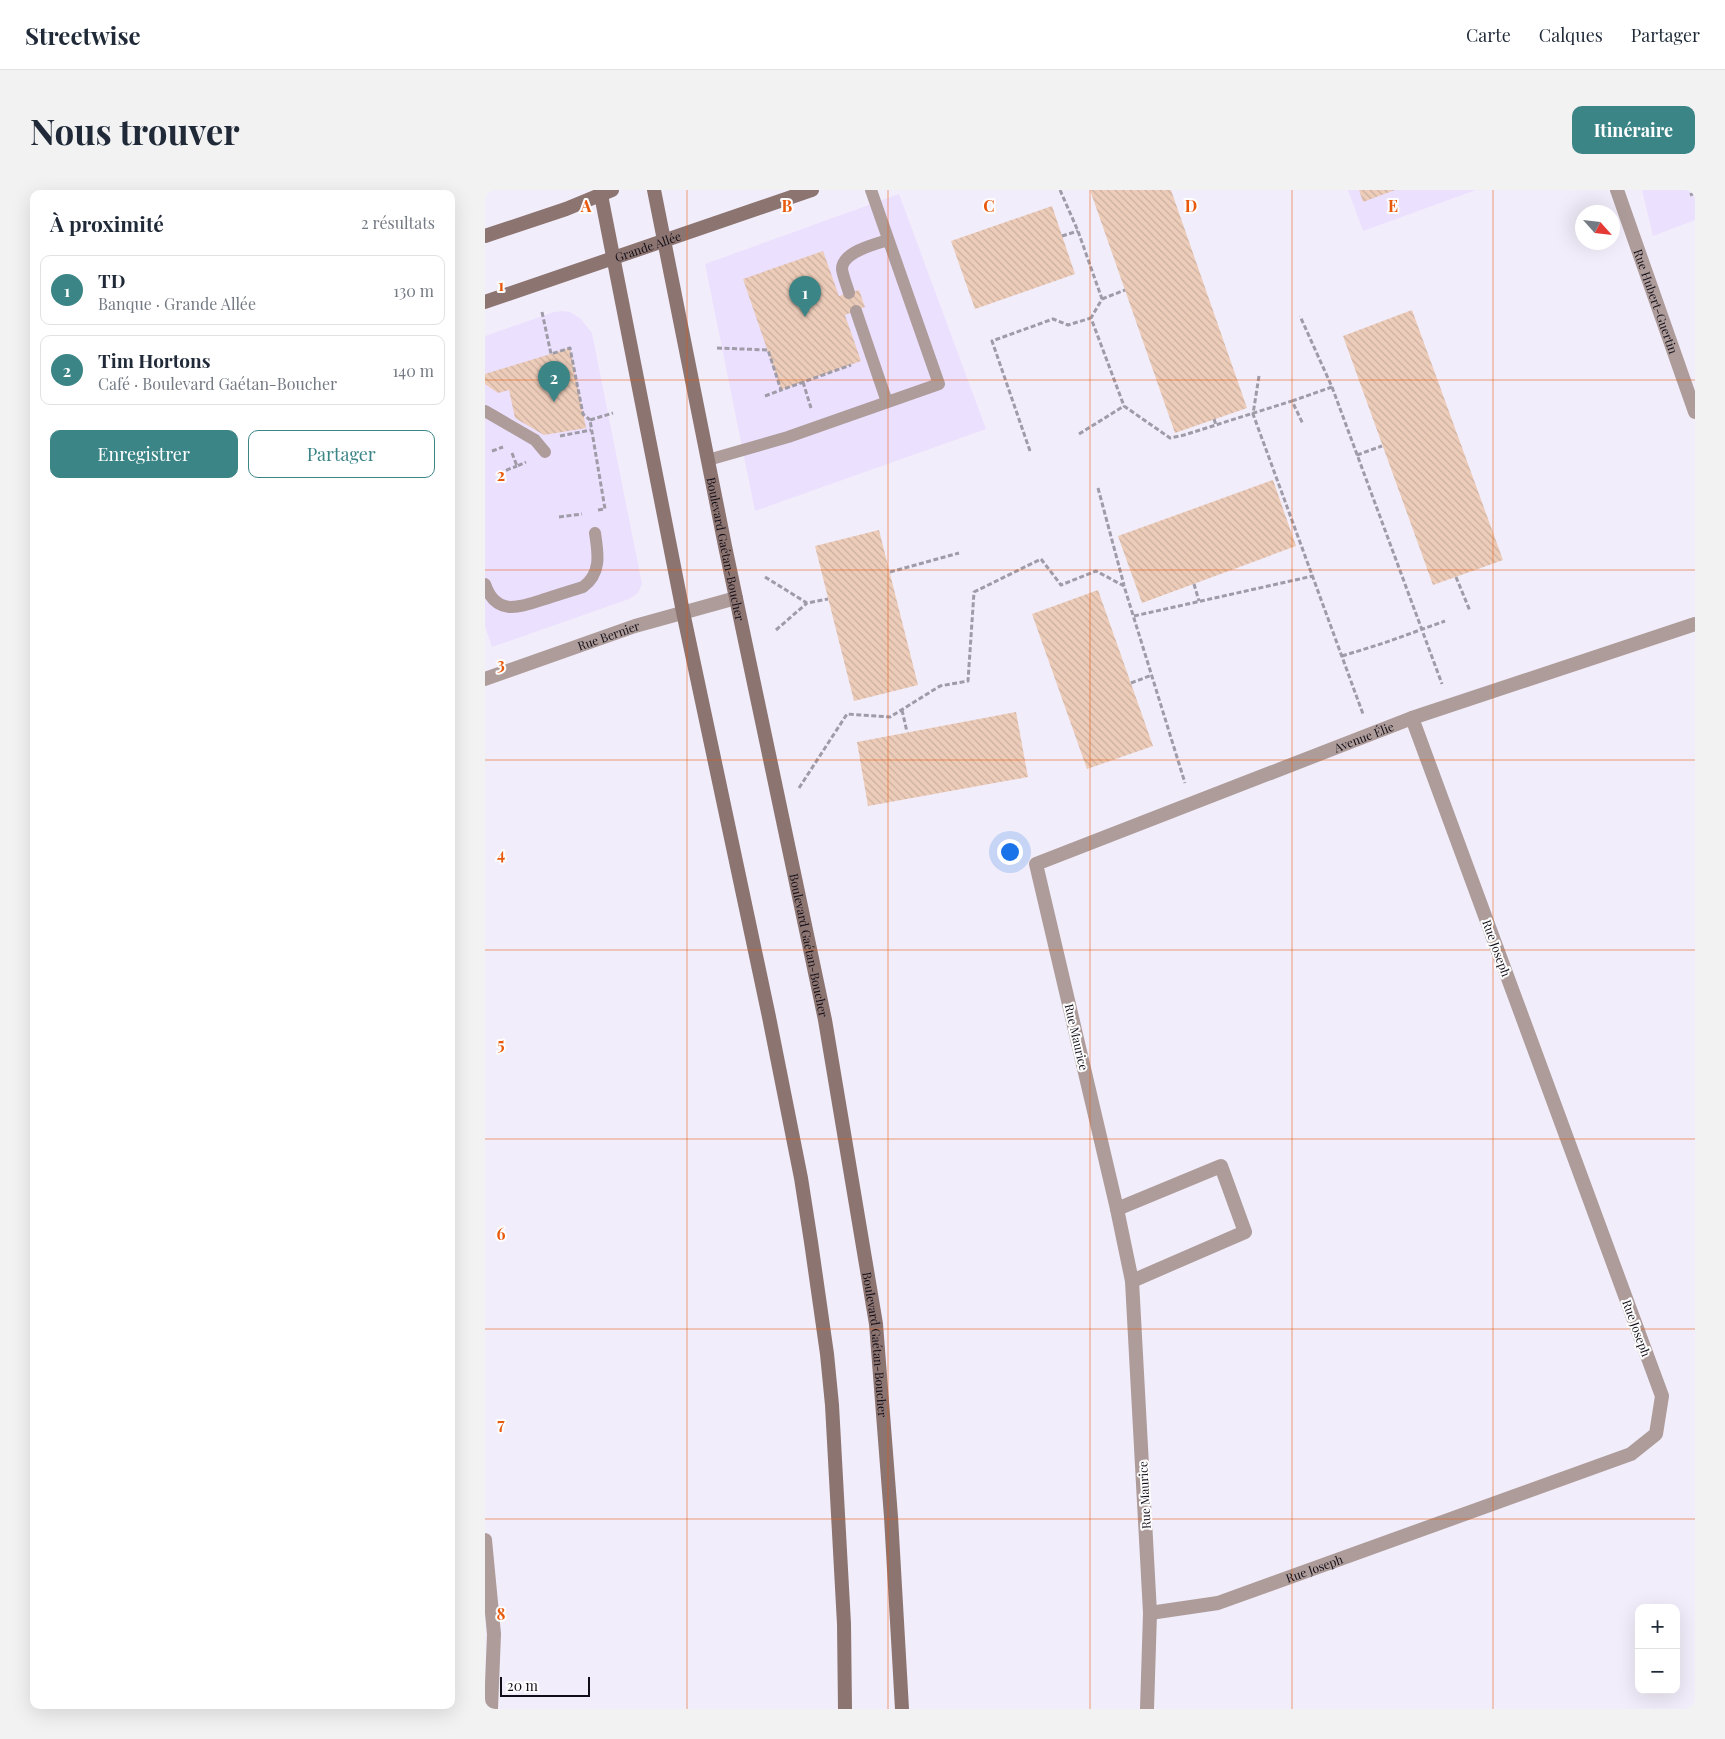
<!DOCTYPE html>
<html lang="fr">
<head>
<meta charset="utf-8">
<style>
  :root { --surface:#fff; --page:#f2f2f3; --text:#1f2937; --muted:#747a83; --line:#e0e1e3; --accent:#3c8587 }
  body { margin:0; font-family:"Playfair Display",serif; background:var(--page); color:var(--text) }
  .controls { position:absolute; right:15px; bottom:15px; display:grid; overflow:hidden; border-radius:10px; box-shadow:0 5px 20px #0002 }
  .controls button { width:45px; height:45px; display:grid; place-items:center; padding:0; border:0; border-bottom:1px solid var(--line); background:var(--surface); color:var(--text); font:25px sans-serif }
  .compass { position:absolute; left:1090px; top:15px; width:45px; height:45px; border-radius:50%; background:var(--surface); box-shadow:0 5px 20px #0002; rotate:117deg }
  .scale { position:absolute; left:15px; bottom:12px; width:90px; box-sizing:border-box; padding-left:5px; border:2px solid #120e18; border-top:0; font-size:14px; line-height:18px; white-space:nowrap; color:#120e18; -webkit-text-stroke:4px #fdfdfd; paint-order:stroke }
  .you { position:absolute; left:524px; top:661px; width:18px; height:18px; margin:-12px; border:4px solid #fff; border-radius:50%; background:#1a73e8; box-shadow:0 0 0 8px #1a73e833 }
  .badge { display:grid; place-items:center; width:32px; height:32px; border-radius:50%; background:var(--accent); color:#fff; font-size:16px; font-weight:700 }
  .pin { position:absolute; translate:-50% -41px; filter:drop-shadow(0 1px 2px #0008) }
  .pin::after { content:''; position:absolute; top:26px; width:18px; height:15px; background:inherit; clip-path:polygon(0 0,100% 0,50% 100%) }
  .list { margin:0; padding:0; list-style:none }
  h2 { display:flex; justify-content:space-between; align-items:center; height:65px; margin:0; padding:0 20px; font-size:21px }
  h2 small { font-size:16px; font-weight:400; color:var(--muted) }
  .list li { display:grid; grid-template-columns:32px 1fr auto; gap:15px; align-items:center; box-sizing:border-box; height:70px; margin:0 10px 10px; padding:0 10px; border:1px solid var(--line); border-radius:10px }
  .list b { display:block; font-size:19px; white-space:nowrap }
  .list p { margin:0; font-size:16px; white-space:nowrap; color:var(--muted) }
  .list em { font-size:16px; font-style:normal; color:var(--muted) }
  .actions { display:flex; gap:10px; padding:15px 20px }
  .actions a { flex:1; padding:11px 0; border:1px solid var(--accent); border-radius:10px; text-align:center; font-size:18px; color:var(--accent) }
  .actions .main { background:var(--accent); color:#fff }
  .map { position:relative; flex:none; width:1210px; height:1519px; overflow:hidden; border-radius:10px }
  header { display:flex; align-items:center; gap:30px; box-sizing:border-box; height:70px; padding:0 25px; background:var(--surface); border-bottom:1px solid var(--line) }
  header strong { font-size:24px }
  nav { display:flex; gap:28px; margin-inline-start:auto; font-size:18px }
  .intro { display:flex; align-items:center; justify-content:space-between; box-sizing:border-box; height:120px; padding:0 30px }
  h1 { margin:0; font-size:35px }
  .button { padding:12px 22px; border-radius:10px; background:var(--accent); color:#fff; font-size:18px; font-weight:700 }
  main { display:flex; gap:30px; padding:0 30px }
  aside { flex:1; background:var(--surface); border-radius:10px; box-shadow:0 5px 20px #0002 }
  .map>svg:first-child { display:block }
</style>
</head>
<body>
<header>
<strong>Streetwise</strong>
<nav><a>Carte</a><a>Calques</a><a>Partager</a></nav>
</header>
<div class="intro"><h1>Nous trouver</h1><a class="button">Itinéraire</a></div>
<main>
<aside>
<h2>À proximité<small>2 résultats</small></h2>
<ul class="list">
<li><span class="badge">1</span><div><b>TD</b><p>Banque · Grande Allée</p></div><em>130 m</em></li>
<li><span class="badge">2</span><div><b>Tim Hortons</b><p>Café · Boulevard Gaétan-Boucher</p></div><em>140 m</em></li>
</ul>
<div class="actions"><a class="main">Enregistrer</a><a>Partager</a></div>
</aside>
<div class="map">
<svg width="1210" height="1519" viewBox="0 0 1210 1519">
  <defs>
    <pattern id="building-back-hatch" width="6" height="6" patternUnits="userSpaceOnUse" patternTransform="scale(1.25)"><rect width="6" height="6" fill="#edcdba"/><path d="M-1 5l2 2M0 0l6 6M5-1l2 2" fill="none" stroke="#caaf9f"/></pattern>
  </defs>
  <rect width="100%" height="100%" fill="#f2edfa"/>
  <path fill="#ece0ff" d="M863 0H991L878 41Z
    M1157 0H1210V30L1168 46Z
    M414 4 501 239 270 321 220 74Z
    M77 121 85 122 95 128 107 143 157 394 153 403 144 409 7 457 0 436V146L69 122Z"/>
  <path fill="url(#building-back-hatch)" d="M605 0H686L762 218 690 243Z
    M874 0H910L878 12Z
    M567 16 590 84 490 119 466 51Z
    M338 61 354 106 374 100 380 117 360 125 376 171 296 200 258 89Z
    M927 120 1018 370 948 395 858 146Z
    M85 158 101 238 59 245 30 228 24 200 13 203 0 194V184Z
    M788 290 811 356 657 413 633 346Z
    M394 340 433 495 369 511 330 356Z
    M613 400 668 556 602 579 547 424Z
    M531 522 543 587 383 616 372 552Z"/>
  <g fill="none" stroke-linecap="round" stroke-linejoin="round">
    <path stroke="#9f9ba7" stroke-width="3" stroke-dasharray="5 2.5" stroke-linecap="butt" d="M575 0 593 41 617 109 606 128 639 216 685 248 699 245 807 211 818 234
      M1205 5 1210 3
      M577 46 593 41
      M617 109 640 100
      M57 122 66 164 85 158 98 224 105 230
      M232 158 283 160 296 200 366 175
      M774 186 768 224 878 524
      M318 192 326 218
      M847 197 957 494
      M280 206 296 200
      M807 211 847 197 815 126
      M729 229 731 235
      M594 244 639 216
      M75 246 106 240
      M7 261 18 257
      M545 261 507 151 568 129 583 135 606 128
      M27 263 32 276 41 272
      M872 265 897 256
      M14 283 32 276
      M613 298 639 395
      M113 320 120 319 105 230 128 223
      M74 327 97 324
      M405 382 474 363
      M280 387 322 413 343 409
      M971 387 985 421
      M709 394 714 411
      M649 426 828 386
      M291 440 322 413
      M857 466 899 453 960 431
      M646 493 667 485
      M417 520 422 542
      M314 598 362 524 405 527 455 496 483 491 489 402 556 369 576 395 611 381 639 396 700 593"/>
    <path stroke="#ad9c9a" stroke-width="12" d="M364 103C362 95 358 87 357 79 357 62 390 54 403 50
      M371 121 402 212
      M0 221 50 250 60 262
      M223 270 303 247 454 194 386 0
      M0 394C11 427 35 417 60 409 72 405 85 401 98 397 117 383 113 363 110 343"/>
    <g stroke="#ad9c9a" stroke-width="14">
      <path id="s1" d="M1132 0 1210 222"/>
      <path id="s2" d="M0 489 150 436 251 408"/>
      <path d="M632 1019 736 976 760 1042 647 1091"/>
      <path d="M0 1350 9 1444 6 1519"/>
      <path id="s3" d="M665 1423 733 1413 1146 1264 1171 1244 1177 1206 927 528"/>
      <path id="s4" d="M662 1519 665 1423 647 1091 632 1019 551 674 927 528 1210 434"/>
    </g>
    <g stroke="#8c7471" stroke-width="14">
      <path d="M115 0 198 422 284 827 316 988 326 1052 342 1164 347 1215 359 1434 360 1519"/>
      <path id="s5" d="M169 0 240 356 340 830 391 1134 406 1327 417 1519"/>
      <path d="M0 46 81 19 127 0"/>
      <path id="s6" d="M0 112 327 0"/>
    </g>
  </g>
  <path fill="none" stroke="#e8590c" stroke-width="1" stroke-opacity="0.55" d="M202 0V1519M403 0V1519M605 0V1519M807 0V1519M1008 0V1519M0 190H1210M0 380H1210M0 570H1210M0 760H1210M0 949H1210M0 1139H1210M0 1329H1210"/>
  <g text-anchor="middle" dominant-baseline="central" stroke-width="4" stroke-linejoin="round" paint-order="stroke">
    <g font-size="12" fill="#120e18" stroke="#fdfdfd">
      <text stroke="none"><textPath href="#s6" startOffset="172">Grande Allée</textPath></text>
      <text stroke="none"><textPath href="#s1" startOffset="118">Rue Hubert-Guertin</textPath></text>
      <text stroke="none"><textPath href="#s5" startOffset="366">Boulevard Gaétan-Boucher</textPath></text>
      <text stroke="none"><textPath href="#s2" startOffset="131">Rue Bernier</textPath></text>
      <text stroke="none"><textPath href="#s4" startOffset="1208">Avenue Élie</textPath></text>
      <text stroke="none"><textPath href="#s5" startOffset="771">Boulevard Gaétan-Boucher</textPath></text>
      <text transform="translate(1012 758) rotate(70)">Rue Joseph</text>
      <text transform="translate(592 847) rotate(77)">Rue Maurice</text>
      <text transform="translate(1152 1138) rotate(70)">Rue Joseph</text>
      <text stroke="none"><textPath href="#s5" startOffset="1176">Boulevard Gaétan-Boucher</textPath></text>
      <text transform="translate(659 1305) rotate(-93)">Rue Maurice</text>
      <text stroke="none"><textPath href="#s3" startOffset="171">Rue Joseph</textPath></text>
    </g>
  </g>
  <g font-size="16" text-anchor="middle" font-weight="bold" fill="#e8590c" stroke="#fdfdfd" stroke-width="4" stroke-linejoin="round" paint-order="stroke">
    <text x="101" y="22">A</text>
    <text x="302" y="22">B</text>
    <text x="504" y="22">C</text>
    <text x="706" y="22">D</text>
    <text x="908" y="22">E</text>
    <text x="16" y="101">1</text>
    <text x="16" y="291">2</text>
    <text x="16" y="480">3</text>
    <text x="16" y="670">4</text>
    <text x="16" y="860">5</text>
    <text x="16" y="1050">6</text>
    <text x="16" y="1240">7</text>
    <text x="16" y="1430">8</text>
  </g>
</svg>
<div class="controls">
<button>+</button>
<button>−</button>
</div>
<svg class="compass" viewBox="-18 -18 36 36"><path d="M0-13l5 13h-10z" fill="#e53935"/><path d="M0 13l5-13h-10z" fill="#747a83"/></svg>
<div class="scale">20 m</div>
<div class="you"></div>
<div class="pin badge" style="left:320px;top:127px">1</div>
<div class="pin badge" style="left:69px;top:212px">2</div>
</div>
</main>
</body>
</html>
